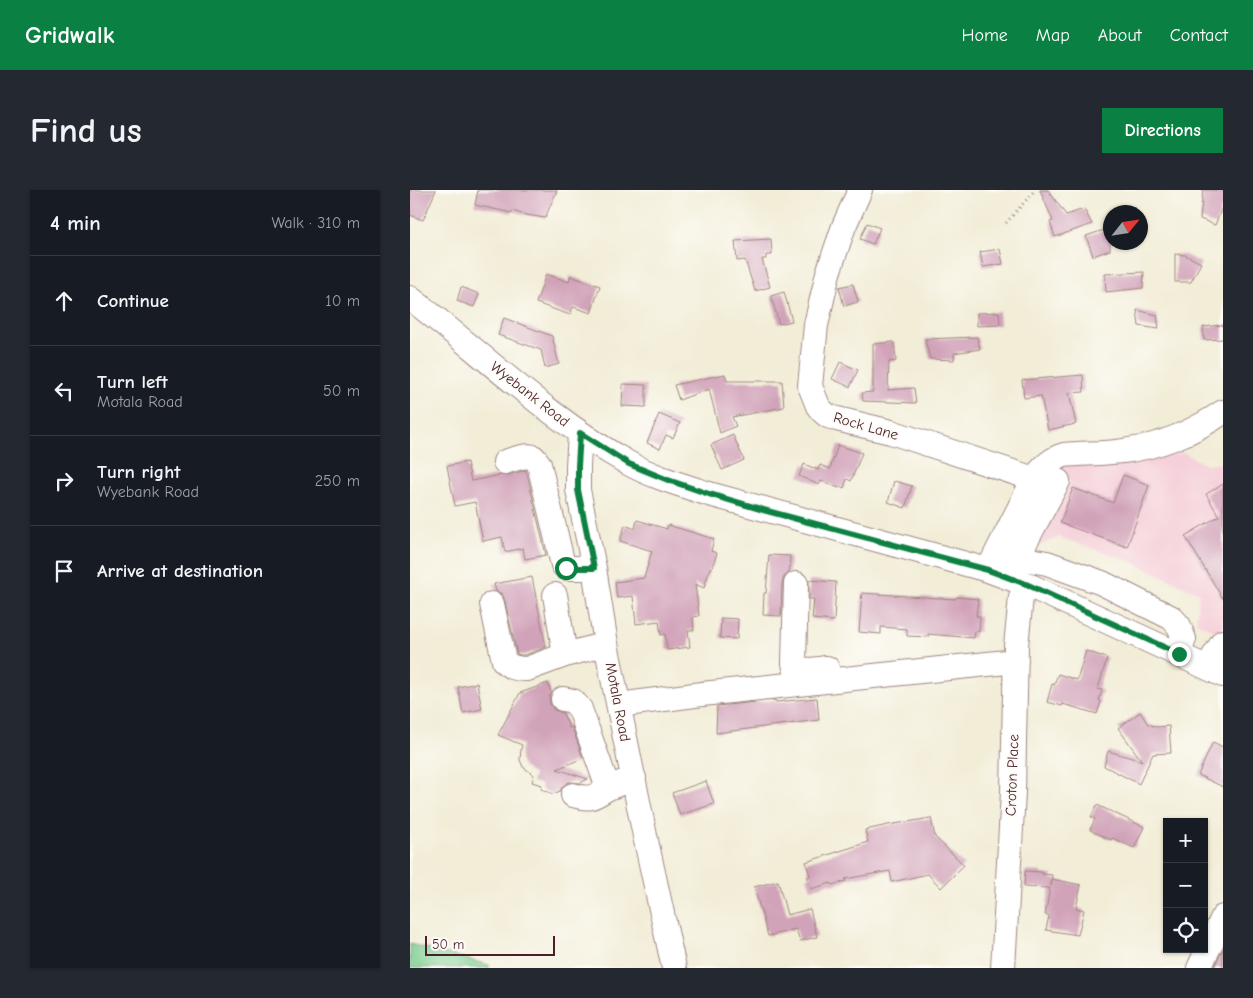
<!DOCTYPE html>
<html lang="en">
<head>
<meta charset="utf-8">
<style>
  :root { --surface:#171b24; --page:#242831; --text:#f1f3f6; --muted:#9ea1a6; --line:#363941; --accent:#0b8043 }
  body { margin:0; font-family:"Comic Neue",sans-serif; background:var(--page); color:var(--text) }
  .controls { position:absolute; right:15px; bottom:15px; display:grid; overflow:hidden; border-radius:0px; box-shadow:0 1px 4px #0004 }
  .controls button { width:45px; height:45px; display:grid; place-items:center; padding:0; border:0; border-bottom:1px solid var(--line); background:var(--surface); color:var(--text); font:25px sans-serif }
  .compass { position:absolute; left:693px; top:15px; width:45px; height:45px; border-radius:50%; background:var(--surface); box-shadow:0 1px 4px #0004; rotate:60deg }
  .scale { position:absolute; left:15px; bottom:12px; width:130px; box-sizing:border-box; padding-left:5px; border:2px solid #4a1f2b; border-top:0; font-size:14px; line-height:18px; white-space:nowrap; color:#4a1f2b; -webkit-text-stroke:4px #fdfcf7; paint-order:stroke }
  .stop { position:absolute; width:15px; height:15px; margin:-11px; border:4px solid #0b8043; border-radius:50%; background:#fff }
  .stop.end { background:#0b8043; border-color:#fff; box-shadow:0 1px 5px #0008 }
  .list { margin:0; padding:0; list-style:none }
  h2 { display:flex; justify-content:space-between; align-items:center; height:65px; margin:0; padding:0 20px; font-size:21px }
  h2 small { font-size:16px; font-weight:400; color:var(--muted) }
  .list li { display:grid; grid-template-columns:32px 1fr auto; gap:15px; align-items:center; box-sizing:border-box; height:90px; padding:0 20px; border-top:1px solid var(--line) }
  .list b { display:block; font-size:19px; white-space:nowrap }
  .list p { margin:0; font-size:16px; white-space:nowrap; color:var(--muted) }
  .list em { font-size:16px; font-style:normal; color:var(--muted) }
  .icon { flex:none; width:28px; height:28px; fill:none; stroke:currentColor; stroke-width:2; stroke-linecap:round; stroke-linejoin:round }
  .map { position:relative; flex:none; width:813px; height:778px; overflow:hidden; border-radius:0px }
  header { display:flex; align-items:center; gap:30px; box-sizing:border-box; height:70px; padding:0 25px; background:var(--accent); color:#fff }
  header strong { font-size:24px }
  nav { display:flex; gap:28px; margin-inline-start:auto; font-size:18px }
  .intro { display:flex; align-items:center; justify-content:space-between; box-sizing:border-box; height:120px; padding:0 30px }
  h1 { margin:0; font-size:35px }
  .button { padding:12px 22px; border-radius:0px; background:var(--accent); color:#fff; font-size:18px; font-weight:700 }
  main { display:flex; gap:30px; padding:0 30px }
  aside { flex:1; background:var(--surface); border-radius:0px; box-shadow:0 1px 4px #0004 }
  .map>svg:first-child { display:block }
</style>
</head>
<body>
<header>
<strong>Gridwalk</strong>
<nav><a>Home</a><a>Map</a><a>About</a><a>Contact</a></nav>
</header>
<div class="intro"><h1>Find us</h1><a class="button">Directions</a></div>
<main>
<aside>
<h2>4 min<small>Walk · 310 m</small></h2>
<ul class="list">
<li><svg class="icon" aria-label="ahead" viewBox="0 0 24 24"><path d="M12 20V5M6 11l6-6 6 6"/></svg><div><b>Continue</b></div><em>10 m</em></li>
<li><svg class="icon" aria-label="left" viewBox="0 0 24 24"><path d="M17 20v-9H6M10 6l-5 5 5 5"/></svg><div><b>Turn left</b><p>Motala Road</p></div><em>50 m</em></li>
<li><svg class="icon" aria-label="right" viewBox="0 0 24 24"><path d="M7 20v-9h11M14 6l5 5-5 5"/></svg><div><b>Turn right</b><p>Wyebank Road</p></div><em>250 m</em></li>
<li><svg class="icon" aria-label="arrive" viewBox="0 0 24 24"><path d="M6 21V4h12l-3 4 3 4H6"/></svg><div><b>Arrive at destination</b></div></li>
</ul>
</aside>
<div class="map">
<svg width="813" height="778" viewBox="0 0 813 778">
  <rect width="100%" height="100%" fill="#fdfcf7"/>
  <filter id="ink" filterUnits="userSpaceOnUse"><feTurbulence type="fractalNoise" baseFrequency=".02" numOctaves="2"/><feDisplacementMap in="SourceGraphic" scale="10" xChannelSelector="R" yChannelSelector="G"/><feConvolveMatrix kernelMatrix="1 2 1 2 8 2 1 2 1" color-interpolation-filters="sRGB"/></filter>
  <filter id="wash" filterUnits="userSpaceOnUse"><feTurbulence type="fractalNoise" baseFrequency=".0096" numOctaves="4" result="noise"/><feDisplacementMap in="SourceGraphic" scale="20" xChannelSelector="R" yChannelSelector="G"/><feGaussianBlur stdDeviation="1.12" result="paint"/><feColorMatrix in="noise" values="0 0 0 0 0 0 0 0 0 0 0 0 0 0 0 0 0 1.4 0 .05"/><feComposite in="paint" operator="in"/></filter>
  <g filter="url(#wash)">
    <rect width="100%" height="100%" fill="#f2edd7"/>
    <path fill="#f5cfd9" d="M774 263 796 275 813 273V451L804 441 786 432 789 403 720 371 649 347 615 362 644 272Z"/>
    <path fill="#79cb8d" stroke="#62755c" d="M0 754 79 775V778H0Z"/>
    <g id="blocks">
      <path fill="#d1a3b9" d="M0 0H26L13 30 0 25Z
        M68 0H147L135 28 116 25 102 21V23L65 15Z
        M630 0H638L656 25 674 19 682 34 645 47 640 32 643 31Z
        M793 0H813V15L805 35 790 29Z
        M457 33 470 38 463 54 450 49Z
        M700 38V60L683 66 676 46Z
        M361 49 362 65H356V69H352L360 97 345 101 335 70 327 71 325 51Z
        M590 59 593 74 573 77 570 62Z
        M765 64 775 65 791 73 781 92H765Z
        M734 82 733 98 696 102 695 84Z
        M136 84 159 92 160 86 190 96 181 123 163 117 160 125 126 113Z
        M443 94 448 112 434 116 429 97Z
        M51 97 69 104 64 117 47 111Z
        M374 102 382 131 369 134 361 106Z
        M727 120 747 125 749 139 729 136Z
        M589 122 590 135 567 136V123Z
        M94 128 142 146 149 174 135 178 131 160 88 145Z
        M813 135V149L794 150 793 137Z
        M567 147 570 159 544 163V170L520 169 515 149Z
        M484 152 486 171 479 172 478 200 504 198 506 213 453 211 452 203 463 202V154Z
        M430 172 448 180 440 197 422 189Z
        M315 184 317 191H372L374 217 322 227 326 236 310 243 299 199 269 210 264 195Z
        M673 185 674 202 659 203 666 234 638 240 631 206 614 208 612 190Z
        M213 194 236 195V217L212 216Z
        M249 224 270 233 263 248 256 245 250 259 237 253Z
        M323 245 334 270 312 280 301 255Z
        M428 255 452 263 441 291 437 289 434 298 430 296 429 298 411 291 409 295 389 286 394 274 408 280 410 275 420 279Z
        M57 272 61 291 91 285H99L116 280 136 365 115 369 113 358 95 362 92 347 73 351 65 312 45 316 37 276Z
        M713 285 739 295 717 357 650 333 663 298 703 313Z
        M484 291 502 296 495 318 478 312Z
        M813 294V409L775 346 809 326 796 304Z
        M227 330 257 339 258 335 304 349 301 361 307 363 302 378H300L294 398 285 394 289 426 283 427 284 440H278L280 457 257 460 255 444 251 445 249 431 226 434 223 406 207 408 205 392 234 388 242 361 210 351 215 335 225 339Z
        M359 365 380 366 379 383 374 387 372 394 371 426 353 425 354 403H356Z
        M122 387 136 457 115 465H110L107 464 95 411 92 404 86 401 84 394Z
        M399 390 426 392 424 431 402 429 404 409H399Z
        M452 403 545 409 546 407 568 409 566 426H570L569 442 565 441 564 448 518 444V447L497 446V439L471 437V444L449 442Z
        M311 428 328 429 327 449 310 448Z
        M676 461 697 468 688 499 692 500 689 510 691 511 687 524 653 514 652 516 637 512 642 494 644 495 648 484 667 490Z
        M67 493 72 519 53 523 48 497Z
        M138 493 141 503 139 507 140 514 144 520 153 523 159 538 162 537 173 568 147 579 178 589 170 593 159 592 153 596 150 601 143 604 131 599 132 595 122 592 124 585 113 577 110 570 111 559 112 555 88 545 110 503Z
        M407 508 409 530 306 543 307 516 365 510 366 512Z
        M730 522 738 534 747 537 759 536 761 563 743 564 729 594 694 576 698 561 732 571 708 538Z
        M803 552 813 557V597L788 585Z
        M296 591 304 614 270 625 262 603Z
        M687 615 734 637 724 658 702 648 701 650 680 640 685 629 681 627Z
        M521 628 525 647 554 675 531 698 518 684 482 692 480 681 435 689 436 691 422 695 421 693 401 699 397 687 400 686 396 672 458 652 455 640 478 635Z
        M615 681 632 682V684L642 685 641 696 642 689 671 695 666 718 674 720 668 745 636 740 639 725H635L640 698 614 697Z
        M368 691 377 725 400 719 407 747 390 751 386 739 358 746 344 697Z
        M813 759V778H804Z"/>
    </g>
  </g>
  <g filter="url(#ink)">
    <use href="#blocks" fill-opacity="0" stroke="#9e8681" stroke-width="1"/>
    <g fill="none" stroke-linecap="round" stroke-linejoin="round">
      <defs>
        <path id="minor" d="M450 0 434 36 418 83 406 135 400 196 408 216 412 221 418 226 427 229 481 242 624 289 578 380
          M0 108C72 163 138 228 218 273 243 287 272 295 299 304L578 380 616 394 813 485
          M170 243 168 276V300L184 378 196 454 235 646 264 778
          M95 272C101 270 118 264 123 267 125 268 128 273 129 274L153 375 156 378H184
          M624 289C633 277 641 269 654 265 674 263 693 264 713 261 748 257 784 242 813 222
          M608 368 637 373 692 393 762 428 769 436 774 449 769 464
          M600 381 648 291
          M386 394 384 473 385 478C395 482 406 479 417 478
          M145 405 155 465 196 454
          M82 414 94 471C100 478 108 479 117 479L155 465
          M797 477 813 452
          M153 509 163 511 170 519 198 598 224 588
          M209 515 292 504 606 471
          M163 605C181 610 182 608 198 598
          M593 778 603 602 606 456 611 407 616 394
          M789 778 813 727"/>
      </defs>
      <use href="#minor" stroke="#9e8681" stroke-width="26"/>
      <path stroke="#9e8681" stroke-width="3" stroke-dasharray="1 4" stroke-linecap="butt" d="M596 33 625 0"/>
      <use href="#minor" stroke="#fff" stroke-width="24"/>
    </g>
  </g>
  <g fill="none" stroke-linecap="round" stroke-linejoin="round" filter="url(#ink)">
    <path stroke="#0b8043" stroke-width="6" d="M156 378H184L168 300V276L170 243 219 274 258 290 299 304 357 321 578 380 616 394 769 464"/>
  </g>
  <g text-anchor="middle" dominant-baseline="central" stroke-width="4" stroke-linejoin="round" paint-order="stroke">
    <g font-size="15" fill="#4a1f2b" stroke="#fdfcf7">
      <text transform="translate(120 204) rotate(38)">Wyebank Road</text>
      <text transform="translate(456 236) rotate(16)">Rock Lane</text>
      <text transform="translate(208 512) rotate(79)">Motala Road</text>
      <text transform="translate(602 585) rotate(-88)">Croton Place</text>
    </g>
  </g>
</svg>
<div class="controls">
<button>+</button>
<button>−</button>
<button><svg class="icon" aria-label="locate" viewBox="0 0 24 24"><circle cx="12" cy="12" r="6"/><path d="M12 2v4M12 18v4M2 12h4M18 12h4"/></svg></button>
</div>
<svg class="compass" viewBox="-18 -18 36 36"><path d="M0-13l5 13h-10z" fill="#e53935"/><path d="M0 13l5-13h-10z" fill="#9ea1a6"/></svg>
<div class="scale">50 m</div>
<div class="stop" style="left:156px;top:378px"></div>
<div class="stop end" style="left:769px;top:464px"></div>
</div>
</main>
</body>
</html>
